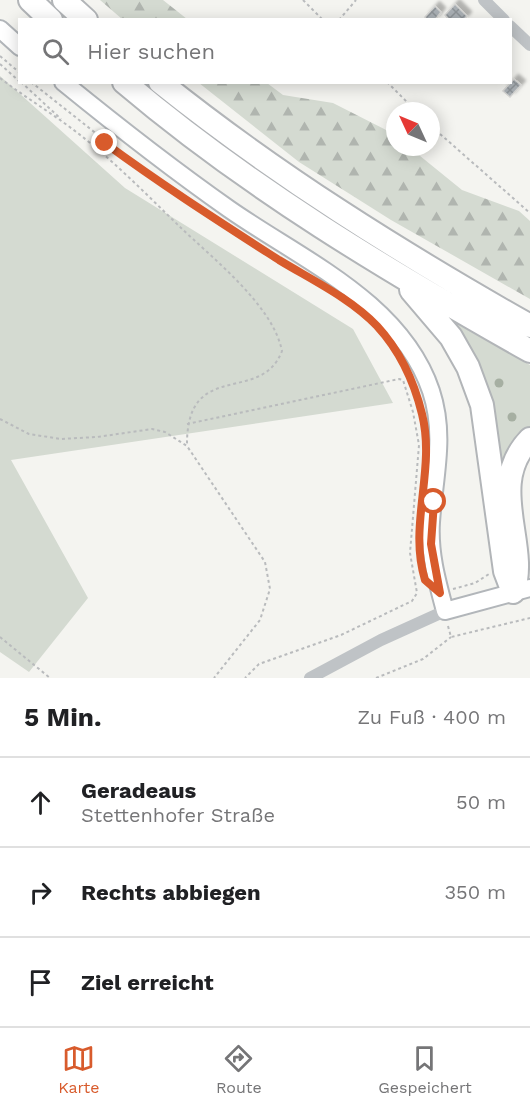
<!DOCTYPE html>
<html lang="de">
<head>
<meta charset="utf-8">
<style>
  :root { --surface:#fff; --page:#f6f6f6; --text:#202124; --muted:#757577; --line:#e0e0e0; --accent:#d85b2c }
  body { margin:0; font-family:"Work Sans",sans-serif; background:var(--page); color:var(--text) }
  .compass { position:absolute; left:386px; top:102px; width:54px; height:54px; border-radius:50%; background:var(--surface); box-shadow:0 3px 15px #0003; rotate:314deg }
  .stop { position:absolute; width:18px; height:18px; margin:-14px; border:4px solid #d85b2c; border-radius:50%; background:#fff }
  .stop.end { background:#d85b2c; border-color:#fff; box-shadow:0 2px 6px #0008 }
  .list { margin:0; padding:0; list-style:none }
  h2 { display:flex; justify-content:space-between; align-items:center; height:78px; margin:0; padding:0 24px; font-size:26px }
  h2 small { font-size:20px; font-weight:400; color:var(--muted) }
  .list li { display:grid; grid-template-columns:39px 1fr auto; gap:18px; align-items:center; box-sizing:border-box; height:90px; padding:0 24px; border-top:2px solid var(--line) }
  .list b { display:block; font-size:22px; white-space:nowrap }
  .list p { margin:0; font-size:20px; white-space:nowrap; color:var(--muted) }
  .list em { font-size:20px; font-style:normal; color:var(--muted) }
  .icon { flex:none; width:33px; height:33px; fill:none; stroke:currentColor; stroke-width:2; stroke-linecap:round; stroke-linejoin:round }
  .map { position:relative; flex:none; width:530px; height:678px; overflow:hidden }
  .search { position:absolute; background:var(--surface); box-shadow:0 3px 15px #0003; left:18px; right:18px; top:18px; height:66px; display:flex; align-items:center; gap:15px; box-sizing:border-box; padding:0 21px; border-radius:0px; color:var(--muted); font-size:22px }
  .sheet { height:348px; background:var(--surface) }
  nav { display:flex; justify-content:space-around; align-items:center; box-sizing:border-box; height:84px; border-top:2px solid var(--line); background:var(--surface); font-size:16px; color:var(--muted) }
  nav a { display:grid; justify-items:center; gap:3px }
  nav .on { color:var(--accent) }
  .map>svg:first-child { display:block }
</style>
</head>
<body>
<div class="map">
<svg width="530" height="678" viewBox="0 0 530 678">
  <defs>
    <pattern id="forest-firs" width="22" height="20" patternUnits="userSpaceOnUse" patternTransform="scale(1.5)"><rect width="22" height="20" fill="#d4dad1"/><path d="M5 1l3.5 6h-7zM16 11l3.5 6h-7z" fill="#b0b5af"/></pattern>
    <pattern id="building-cross-hatch" width="8" height="8" patternUnits="userSpaceOnUse" patternTransform="scale(1.5)"><rect width="8" height="8" fill="#aab0b5"/><path d="M0 0l8 8M0 8l8-8" fill="none" stroke="#8e9498"/></pattern>
    <filter id="shadow"><feDropShadow dx="4.5" dy="-4.5" stdDeviation="1.5" flood-color="#0004"/></filter>
  </defs>
  <rect width="100%" height="100%" fill="#f4f4f0"/>
  <path fill="#d4dad1" d="M0 76 125 188 353 329 393 403 11 460 88 598 29 672 0 652Z
    M447 318 530 365V429L505 487Z"/>
  <path fill="url(#forest-firs)" d="M100 0H163L187 19H122Z
    M199 83H267L283 95 333 103 394 134 395 147H409L462 190 519 211 530 221V299L391 220 299 162Z"/>
  <path fill="url(#building-cross-hatch)" stroke="#d5d5d3" stroke-width="1.5" filter="url(#shadow)" d="M455 4 467 16 464 20H449L445 15Z
    M435 6 441 12 435 20H427L425 17Z
    M514 79 521 85 510 97 503 91Z"/>
  <g fill="none" stroke-linecap="round" stroke-linejoin="round">
    <defs>
      <path id="secondary" d="M0 29 20 47
        M63 82C117 126 172 169 229 209 302 260 401 302 431 391 446 436 434 477 431 522 429 553 437 581 445 611L530 588"/>
      <path id="highway" d="M30 0 51 20
        M64 0 86 20
        M124 82C249 188 388 271 530 351
        M160 82C276 175 401 253 530 326
        M411 290 451 337 468 367 482 405 505 571 513 592
        M513 592C530 545 485 485 530 439"/>
    </defs>
    <use href="#secondary" stroke="#b2b6ba" stroke-width="20"/>
    <use href="#highway" stroke="#b2b5b8" stroke-width="26"/>
    <path stroke="#b9bbbd" stroke-width="2" stroke-dasharray="3 3" stroke-linecap="butt" d="M303 0 323 20
      M339 20 356 0
      M0 56 20 73
      M0 64 20 82
      M0 78C22 95 45 109 67 125 108 155 143 191 179 226 212 258 273 305 282 351 261 406 186 357 187 446
      M21 82 61 119
      M31 82 150 176 287 265
      M387 82 416 111
      M431 126 530 213
      M0 419 29 434 61 439 97 437 152 429 165 432 187 446 265 562 270 589 260 620 214 678
      M187 424 399 379 403 380 413 412 419 445 410 553 417 593 412 601 341 635 259 664 245 678
      M453 589 475 583 489 574
      M448 626 451 637 530 618
      M0 637 50 678
      M376 678 423 659 451 637"/>
    <path stroke="#bfc3c6" stroke-width="12" d="M484 0 504 20
      M510 26 530 45
      M310 678 381 640 445 611"/>
    <use href="#secondary" stroke="#fff" stroke-width="16"/>
    <use href="#highway" stroke="#fff" stroke-width="22"/>
  </g>
  <g fill="#a6afa2">
    <circle cx="499" cy="383" r="4.5"/>
    <circle cx="512" cy="417" r="4.5"/>
  </g>
  <g fill="none" stroke-linecap="round" stroke-linejoin="round">
    <path stroke="#d85b2c" stroke-width="8" d="M105 143C162 185 220 222 279 260 312 280 350 298 377 326 400 351 414 381 422 414 436 470 408 525 425 580L440 593 431 544 434 502"/>
  </g>
</svg>
<svg class="compass" viewBox="-18 -18 36 36"><path d="M0-13l5 13h-10z" fill="#e53935"/><path d="M0 13l5-13h-10z" fill="#757577"/></svg>
<div class="stop" style="left:434px;top:502px"></div>
<div class="stop end" style="left:105px;top:143px"></div>
<div class="search"><svg class="icon" aria-label="search" viewBox="0 0 24 24"><circle cx="10" cy="10" r="6"/><path d="M15 15l6 6"/></svg>Hier suchen</div>
</div>
<section class="sheet">
<h2>5 Min.<small>Zu Fuß · 400 m</small></h2>
<ul class="list">
<li><svg class="icon" aria-label="ahead" viewBox="0 0 24 24"><path d="M12 20V5M6 11l6-6 6 6"/></svg><div><b>Geradeaus</b><p>Stettenhofer Straße</p></div><em>50 m</em></li>
<li><svg class="icon" aria-label="right" viewBox="0 0 24 24"><path d="M7 20v-9h11M14 6l5 5-5 5"/></svg><div><b>Rechts abbiegen</b></div><em>350 m</em></li>
<li><svg class="icon" aria-label="arrive" viewBox="0 0 24 24"><path d="M6 21V4h12l-3 4 3 4H6"/></svg><div><b>Ziel erreicht</b></div></li>
</ul>
</section>
<nav>
<a class="on"><svg class="icon" aria-label="map" viewBox="0 0 24 24"><path d="M3 6l6-2 6 2 6-2v14l-6 2-6-2-6 2zM9 4v14M15 6v14"/></svg>Karte</a>
<a><svg class="icon" aria-label="directions" viewBox="0 0 24 24"><path d="M12 3l9 9-9 9-9-9zM9 14v-3h6M13 9l2 2-2 2"/></svg>Route</a>
<a><svg class="icon" aria-label="saved" viewBox="0 0 24 24"><path d="M7 4h10v16l-5-4-5 4z"/></svg>Gespeichert</a>
</nav>
</body>
</html>
